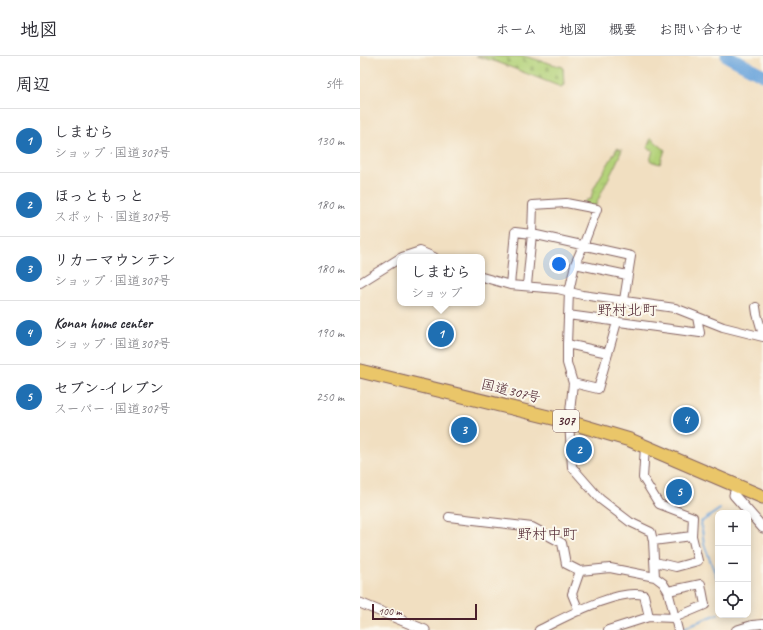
<!DOCTYPE html>
<html lang="ja">
<head>
<meta charset="utf-8">
<style>
  :root { --surface:#fff; --page:#f7f7f7; --text:#2b2b33; --muted:#7c7c81; --line:#e1e1e2; --accent:#1f6fb2 }
  body { margin:0; font-family:Caveat,"Klee One",sans-serif; background:var(--page); color:var(--text) }
  .controls { position:absolute; right:12px; bottom:12px; display:grid; overflow:hidden; border-radius:8px; box-shadow:0 2px 10px #0003 }
  .controls button { width:36px; height:36px; display:grid; place-items:center; padding:0; border:0; border-bottom:1px solid var(--line); background:var(--surface); color:var(--text); font:20px sans-serif }
  .scale { position:absolute; left:12px; bottom:10px; width:105px; box-sizing:border-box; padding-left:4px; border:2px solid #4a1f2b; border-top:0; font-size:11px; line-height:14px; white-space:nowrap; color:#4a1f2b; -webkit-text-stroke:3px #fbf7ec; paint-order:stroke }
  .you { position:absolute; left:199px; top:208px; width:14px; height:14px; margin:-10px; border:3px solid #fff; border-radius:50%; background:#1a73e8; box-shadow:0 0 0 6px #1a73e833 }
  .badge { display:grid; place-items:center; width:26px; height:26px; border-radius:50%; background:var(--accent); color:#fff; font-size:13px; font-weight:700 }
  .pin { position:absolute; translate:-50% -50%; border:2px solid #fff; box-shadow:0 1px 4px #0006 }
  .popup { position:absolute; left:37px; top:198px; width:88px; height:52px; box-sizing:border-box; display:grid; place-content:center; border-radius:8px; background:var(--surface); filter:drop-shadow(0 1px 3px #0005); font-size:13px; white-space:nowrap; color:var(--muted) }
  .popup b { font-size:15px; color:var(--text) }
  .popup::after { content:''; position:absolute; left:50%; top:100%; margin-left:-8px; border:8px solid transparent; border-top-color:var(--surface) }
  .list { margin:0; padding:0; list-style:none }
  h2 { display:flex; justify-content:space-between; align-items:center; height:52px; margin:0; padding:0 16px; font-size:17px }
  h2 small { font-size:13px; font-weight:400; color:var(--muted) }
  .list li { display:grid; grid-template-columns:26px 1fr auto; gap:12px; align-items:center; box-sizing:border-box; height:64px; padding:0 16px; border-top:1px solid var(--line) }
  .list b { display:block; font-size:15px; white-space:nowrap }
  .list p { margin:0; font-size:13px; white-space:nowrap; color:var(--muted) }
  .list em { font-size:13px; font-style:normal; color:var(--muted) }
  .icon { flex:none; width:22px; height:22px; fill:none; stroke:currentColor; stroke-width:2; stroke-linecap:round; stroke-linejoin:round }
  .map { position:relative; flex:none; width:403px; height:574px; overflow:hidden }
  header { display:flex; align-items:center; gap:24px; box-sizing:border-box; height:56px; padding:0 20px; background:var(--surface); border-bottom:1px solid var(--line) }
  header strong { font-size:19px }
  nav { display:flex; gap:22px; margin-inline-start:auto; font-size:14px }
  main { display:flex }
  aside { flex:1; background:var(--surface) }
  .map>svg:first-child { display:block }
</style>
</head>
<body>
<header>
<strong>地図</strong>
<nav><a>ホーム</a><a>地図</a><a>概要</a><a>お問い合わせ</a></nav>
</header>
<main>
<aside>
<h2>周辺<small>5件</small></h2>
<ul class="list">
<li><span class="badge">1</span><div><b>しまむら</b><p>ショップ · 国道307号</p></div><em>130 m</em></li>
<li><span class="badge">2</span><div><b>ほっともっと</b><p>スポット · 国道307号</p></div><em>180 m</em></li>
<li><span class="badge">3</span><div><b>リカーマウンテン</b><p>ショップ · 国道307号</p></div><em>180 m</em></li>
<li><span class="badge">4</span><div><b>Konan home center</b><p>ショップ · 国道307号</p></div><em>190 m</em></li>
<li><span class="badge">5</span><div><b>セブン-イレブン</b><p>スーパー · 国道307号</p></div><em>250 m</em></li>
</ul>
</aside>
<div class="map">
<svg width="403" height="574" viewBox="0 0 403 574">
  <defs>
    <pattern id="grass-tufts" width="24" height="20" patternUnits="userSpaceOnUse"><rect width="24" height="20" fill="#b3d279"/><path d="M3 7l-1-3M5 7V3M7 7l1-3M15 17l-1-3M17 17v-4M19 17l1-3" fill="none" stroke="#9bb469"/></pattern>
    <pattern id="cemetery-stones" width="16" height="16" patternUnits="userSpaceOnUse"><rect width="16" height="16" fill="#b3d279"/><path d="M2 7V4a2 2 0 0 1 4 0v3zM10 15v-3a2 2 0 0 1 4 0v3z" fill="#9bb469"/></pattern>
  </defs>
  <rect width="100%" height="100%" fill="#fbf7ec"/>
  <filter id="ink" filterUnits="userSpaceOnUse"><feTurbulence type="fractalNoise" baseFrequency=".025" numOctaves="2"/><feDisplacementMap in="SourceGraphic" scale="8" xChannelSelector="R" yChannelSelector="G"/><feConvolveMatrix kernelMatrix="1 2 1 2 8 2 1 2 1" color-interpolation-filters="sRGB"/></filter>
  <filter id="wash" filterUnits="userSpaceOnUse"><feTurbulence type="fractalNoise" baseFrequency=".012" numOctaves="4" result="noise"/><feDisplacementMap in="SourceGraphic" scale="16" xChannelSelector="R" yChannelSelector="G"/><feGaussianBlur stdDeviation="0.9" result="paint"/><feColorMatrix in="noise" values="0 0 0 0 0 0 0 0 0 0 0 0 0 0 0 0 0 1.4 0 .05"/><feComposite in="paint" operator="in"/></filter>
  <g filter="url(#wash)">
    <rect width="100%" height="100%" fill="#f1dfc1"/>
    <path fill="url(#grass-tufts)" stroke="#7e7852" d="M291 82 305 94 300 108 290 105 293 94 287 92Z
      M257 92 262 94C254 114 243 131 235 151L224 148 226 144 231 143C232 139 232 137 233 134 240 119 250 107 257 92Z"/>
    <path fill="url(#cemetery-stones)" stroke="#7e7852" d="M116 0H164L203 11 204 29 201 31 137 6Z"/>
    <g fill="none" stroke-linecap="round" stroke-linejoin="round">
      <path stroke="#6da6dc" stroke-width="2" d="M397 457 403 465
        M358 525 344 488 341 466 360 453
        M322 572 358 558"/>
      <path stroke="#6da6dc" stroke-width="13" d="M367 0 403 19"/>
    </g>
  </g>
  <g filter="url(#ink)">
    <g fill="none" stroke-linecap="round" stroke-linejoin="round">
      <defs>
        <path id="minor" d="M42 201 60 195 74 201
          M215 208 267 219
          M122 221 150 229 198 233 222 239 315 252 363 271 403 281
          M0 227 40 202
          M150 229 155 176 172 178 167 229
          M264 244 271 200 172 178 173 149 206 147 237 153 223 190 215 208 209 236 207 288V307L213 327 209 366 212 411 240 443 270 466 291 476 293 485 295 521 303 527 308 535 318 574
          M396 251 397 258 403 279
          M208 259 340 277 337 261
          M207 288 248 297
          M213 327 238 333 257 266
          M285 390 283 422 299 448 333 461 332 480 293 485
          M89 461 172 471 202 487 206 508 220 515 250 512 295 521
          M295 506 316 511 338 505 332 480
          M219 555 212 538 220 515
          M179 574C204 562 257 532 284 539L289 561
          M248 574 289 561 314 562 345 549 341 528 308 535
          M376 574 392 569 403 568"/>
        <path id="tertiary" d="M377 429 374 439 403 472
          M0 547 65 574"/>
        <path id="trunk" d="M0 315 209 366 270 384 403 441"/>
      </defs>
      <use href="#minor" stroke="#846260" stroke-width="10"/>
      <use href="#tertiary" stroke="#846260" stroke-width="11"/>
      <use href="#trunk" stroke="#846260" stroke-width="15"/>
      <use href="#minor" stroke="#fff" stroke-width="8"/>
      <use href="#tertiary" stroke="#fff" stroke-width="9"/>
      <use href="#trunk" stroke="#eac669" stroke-width="13"/>
    </g>
  </g>
  <g text-anchor="middle" dominant-baseline="central" stroke-width="4" stroke-linejoin="round" paint-order="stroke">
    <rect fill="#fbf7ec" stroke="#7f6065" stroke-width="1" x="193" y="354" width="26" height="22" rx="3"/>
    <g font-size="13" font-weight="bold" fill="#4a1f2b">
      <text x="206" y="365">307</text>
    </g>
    <g font-size="14" fill="#4a1f2b" stroke="#fbf7ec">
      <text transform="translate(151 335) rotate(14)">国道307号</text>
    </g>
    <g font-size="15" fill="#4a1f2b" stroke="#fbf7ec">
      <text x="267" y="254">野村北町</text>
      <text x="187" y="478">野村中町</text>
    </g>
  </g>
</svg>
<div class="controls">
<button>+</button>
<button>−</button>
<button><svg class="icon" aria-label="locate" viewBox="0 0 24 24"><circle cx="12" cy="12" r="6"/><path d="M12 2v4M12 18v4M2 12h4M18 12h4"/></svg></button>
</div>
<div class="scale">100 m</div>
<div class="you"></div>
<div class="pin badge" style="left:81px;top:278px">1</div>
<div class="popup"><b>しまむら</b>ショップ</div>
<div class="pin badge" style="left:219px;top:394px">2</div>
<div class="pin badge" style="left:104px;top:374px">3</div>
<div class="pin badge" style="left:326px;top:364px">4</div>
<div class="pin badge" style="left:319px;top:436px">5</div>
</div>
</main>
</body>
</html>
